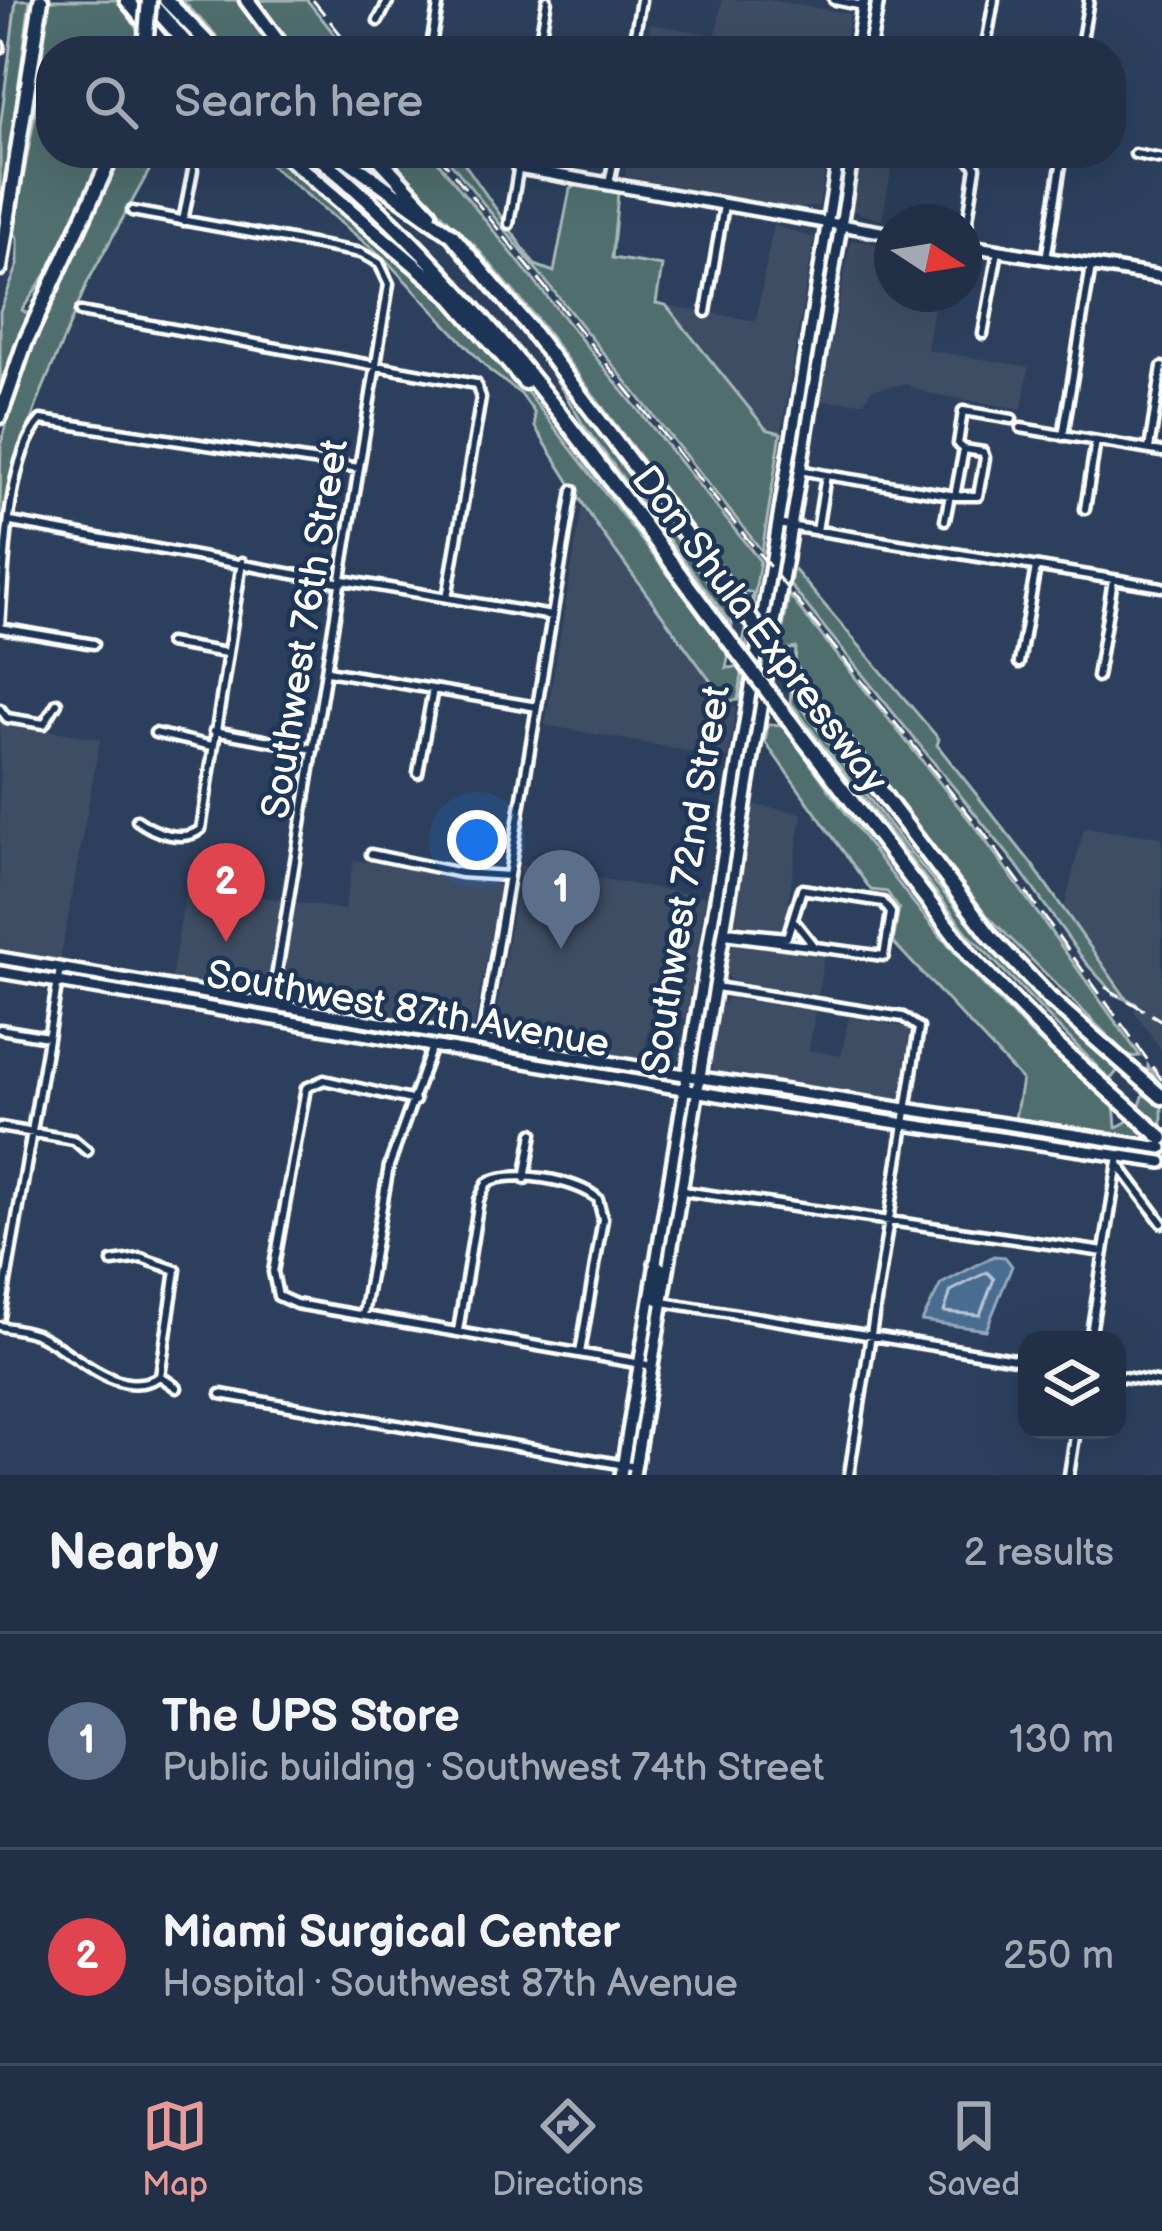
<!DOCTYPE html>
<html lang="en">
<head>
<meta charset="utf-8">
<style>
  :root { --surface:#213046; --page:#2d3c51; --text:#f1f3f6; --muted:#a2a9b3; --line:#3e4b5f; --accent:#e69b98 }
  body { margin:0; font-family:"Balsamiq Sans",sans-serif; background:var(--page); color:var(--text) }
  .controls { position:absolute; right:36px; bottom:36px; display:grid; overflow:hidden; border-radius:24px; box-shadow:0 12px 48px #0002 }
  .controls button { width:108px; height:108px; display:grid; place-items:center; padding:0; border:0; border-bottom:3px solid var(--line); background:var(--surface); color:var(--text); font:60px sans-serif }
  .compass { position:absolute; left:874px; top:204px; width:108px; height:108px; border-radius:50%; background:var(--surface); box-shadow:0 12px 48px #0002; rotate:102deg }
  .you { position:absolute; left:477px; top:840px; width:42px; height:42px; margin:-30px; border:9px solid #fff; border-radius:50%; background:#1a73e8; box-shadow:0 0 0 18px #1a73e833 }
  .badge { display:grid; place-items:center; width:78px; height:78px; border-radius:50%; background:var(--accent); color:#fff; font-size:39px; font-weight:700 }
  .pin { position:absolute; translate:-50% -99px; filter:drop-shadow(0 3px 6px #0008) }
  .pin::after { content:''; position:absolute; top:63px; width:42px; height:36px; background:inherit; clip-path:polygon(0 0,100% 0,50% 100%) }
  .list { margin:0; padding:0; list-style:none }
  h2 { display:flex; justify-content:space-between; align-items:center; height:156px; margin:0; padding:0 48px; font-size:51px }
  h2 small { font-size:39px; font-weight:400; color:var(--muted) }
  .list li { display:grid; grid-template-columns:78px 1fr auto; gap:36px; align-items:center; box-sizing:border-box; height:216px; padding:0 48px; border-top:3px solid var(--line) }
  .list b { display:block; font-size:45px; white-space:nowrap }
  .list p { margin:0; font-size:39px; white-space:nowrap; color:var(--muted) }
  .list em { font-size:39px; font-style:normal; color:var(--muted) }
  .icon { flex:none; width:66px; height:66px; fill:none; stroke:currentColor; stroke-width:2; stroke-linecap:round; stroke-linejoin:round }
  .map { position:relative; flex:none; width:1162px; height:1475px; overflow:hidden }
  .search { position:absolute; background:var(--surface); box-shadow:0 12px 48px #0002; left:36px; right:36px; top:36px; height:132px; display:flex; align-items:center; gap:30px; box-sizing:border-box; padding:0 42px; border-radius:48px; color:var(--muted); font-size:45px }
  .sheet { height:588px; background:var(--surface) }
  nav { display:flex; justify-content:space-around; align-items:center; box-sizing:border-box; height:168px; border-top:3px solid var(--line); background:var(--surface); font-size:33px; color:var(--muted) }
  nav a { display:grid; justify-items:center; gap:6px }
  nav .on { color:var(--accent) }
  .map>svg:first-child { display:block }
</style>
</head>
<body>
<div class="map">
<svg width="1162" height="1475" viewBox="0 0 1162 1475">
  <rect width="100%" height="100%" fill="#2c405d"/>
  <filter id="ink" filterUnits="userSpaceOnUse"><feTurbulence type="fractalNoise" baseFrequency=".00833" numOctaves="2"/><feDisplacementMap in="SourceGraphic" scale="24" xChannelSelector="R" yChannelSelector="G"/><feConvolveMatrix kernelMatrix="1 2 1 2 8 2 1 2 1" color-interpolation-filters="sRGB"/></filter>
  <g filter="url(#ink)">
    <path fill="#3e4d64" d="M722 0H768L850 14 844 51H645L650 24 716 35Z
      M628 153H828L819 205 800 209 625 176Z
      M861 153 894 156 882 220 852 211Z
      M773 225 814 238 781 433 766 430 666 305 756 321Z
      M851 240 892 246V294H936L927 350 1029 367 1022 409 927 393 906 384 872 389 864 402 821 401Z
      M583 502 668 626 728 705 736 707 728 758 545 725Z
      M0 722 100 739 60 961 0 948Z
      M754 805 802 813 783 935 734 927Z
      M1084 828 1162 837V1051L1134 1011 1137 1005 1126 999 1064 909Z
      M354 860 500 885 473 1029 171 980 187 885 344 910Z
      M521 865 706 897 686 1019 651 1014 643 1060 493 1032Z
      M732 941 824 956 818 995 731 981 726 972Z
      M727 998 815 1011 809 1050 841 1056 849 1017 910 1028 900 1099 890 1102 715 1073 711 1063 721 1006Z"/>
    <path fill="#4f6e6d" stroke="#a7b6b6" stroke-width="3" d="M16 0H30L0 226V129Z
      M47 0H120L140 35 137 51H51V153H106L53 264 22 310 30 315 0 383V311L18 265V238L13 231 34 120Z
      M182 0H242L279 51H231Z
      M255 0H307L348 51H291Z
      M121 153H159L88 281 41 393 9 481 0 559C0 523 0 482 1 447 20 343 79 248 121 153Z
      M256 153H277L411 264 486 339 729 653 726 668 738 667 753 593 739 590 535 317 475 246 379 153H431L760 561 738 700 725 701 597 526 535 427 534 412 521 394 490 371 386 260Z
      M443 153H457L535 265 554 272 570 189 578 183 618 193 612 258 662 266 656 303 666 305 766 429 781 433 762 551Z
      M546 363 733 615 732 625 584 426Z
      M793 568 939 739 937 745 1031 863 1126 998 1138 1005 1114 994 1086 963 1015 863 790 585Z
      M789 595 980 833 1140 1056 1129 1057 986 914 795 666 796 648 779 651Z
      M791 692C889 828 988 964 1120 1068L1110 1080 968 934 790 702Z
      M768 724 783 725C879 860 979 1005 1114 1103L1116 1127C1142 1118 1146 1091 1148 1066L1162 1087V1141L1015 1118 1022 1080 893 942 899 909 887 892 871 890 765 742Z"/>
    <path fill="#496d90" stroke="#92a7bc" stroke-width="3" d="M994 1256 1005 1257 1012 1266 986 1330 922 1321 941 1284Z"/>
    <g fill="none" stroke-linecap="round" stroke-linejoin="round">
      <path stroke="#b6c5d3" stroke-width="3" d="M987 1272 994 1279 980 1315 944 1312 951 1291Z"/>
      <defs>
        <path id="street" d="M834 0 863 6
          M378 21 389 0
          M0 48V46
          M430 51 439 0
          M538 51 547 0
          M632 51 641 0
          M985 51 994 0
          M1080 51 1089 0
          M949 153 968 157 976 167 964 245
          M1135 154 1162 159
          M609 184 615 153
          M132 211 361 253 379 263 389 284 272 1002
          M183 221 193 170
          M509 224 521 153
          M1046 259 1063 153
          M80 312 476 384 481 398 447 598
          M706 312 724 205
          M983 334 998 251
          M1021 428 1162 452
          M1063 436 1091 266
          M1149 449 1162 367
          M800 470 826 475 817 531
          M826 475 950 495 945 520
          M950 495 955 496 964 449 958 444 963 411 1012 419
          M955 496H978L985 458 983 452 964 449
          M1085 509 1096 441
          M11 522 342 583
          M777 524 1162 587
          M343 580 552 616
          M0 627C4 576 6 457 41 420L359 468
          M0 628 94 644
          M169 643 226 653
          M1019 663 1036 567
          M328 671 537 707
          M1097 677 1113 580
          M0 709 7 718 44 724 57 703
          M214 731 314 749
          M155 733 212 746
          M418 773 433 689
          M137 820C153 832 183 844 201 829L242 562
          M371 854 461 873 509 876
          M793 920 812 944
          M724 935 884 956 891 913 883 902 802 889 787 937 726 931
          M716 987 903 1017 919 1028 849 1475
          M0 1029 48 1037
          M482 1038 573 490
          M415 1101 324 1080 306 1088 273 1272 278 1296 296 1304 653 1366
          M0 1127 74 1140 87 1151
          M1118 1164 1162 1223
          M525 1179 533 1133
          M683 1191 1104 1252
          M112 1262 141 1258 176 1270 160 1376
          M663 1302 1027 1361
          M363 1315 389 1166 432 1047
          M0 1317 60 969
          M0 1326C13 1329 26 1330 38 1335 72 1350 118 1403 160 1376
          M458 1331 479 1200 487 1183C510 1168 579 1180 598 1199L603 1219 580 1353
          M1090 1340 1119 1156
          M160 1376 177 1388
          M1117 1376 1162 1383
          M221 1394 636 1467
          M1069 1475 1076 1430"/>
        <path id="secondary" d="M856 51 864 0
          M869 51 878 0
          M518 168 892 234
          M964 245 1162 277
          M0 958 702 1078 1162 1148
          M0 972 776 1105 1162 1162
          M655 1263 661 1268 657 1299 663 1302
          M621 1475 839 153
          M634 1475 853 153"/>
        <path id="highway" d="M127 0 169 51
          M148 0 193 51
          M166 0 216 51
          M247 0 285 51
          M283 153 449 294 525 382
          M314 153C483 291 603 472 733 646
          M338 153 452 235 527 325 735 599
          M374 153 430 213
          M0 268 41 0
          M0 416 25 343 113 153
          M791 674 992 938 1049 998 1162 1097
          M783 712 972 958 1057 1045 1162 1138"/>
      </defs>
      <use href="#street" stroke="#fff" stroke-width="15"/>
      <use href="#secondary" stroke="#fff" stroke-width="18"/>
      <use href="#highway" stroke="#fff" stroke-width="21"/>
      <use href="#street" stroke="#1d3557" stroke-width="6"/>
      <use href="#secondary" stroke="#1d3557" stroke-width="9"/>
      <use href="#highway" stroke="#1d3557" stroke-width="12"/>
      <path stroke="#fff" stroke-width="3" stroke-dasharray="18 9" stroke-linecap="butt" d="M313 0 354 51
        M437 153 983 832 1162 1080
        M1105 987 1162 1021"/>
      <defs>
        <path id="highway-bridge" d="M146 36 149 0
          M735 599 791 674
          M733 646 783 712"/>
      </defs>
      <use href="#highway-bridge" stroke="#fff" stroke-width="21" stroke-linecap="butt"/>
      <use href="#highway-bridge" stroke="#1d3557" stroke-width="12"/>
    </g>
  </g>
  <g text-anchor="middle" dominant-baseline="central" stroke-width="9" stroke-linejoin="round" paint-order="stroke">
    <g font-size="39" fill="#fff" stroke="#1d3557">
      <text transform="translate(306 629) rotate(-81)">Southwest 76th Street</text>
      <text transform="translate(759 630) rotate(53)">Don Shula Expressway</text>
      <text transform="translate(687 880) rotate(-81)">Southwest 72nd Street</text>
      <text transform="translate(408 1010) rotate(10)">Southwest 87th Avenue</text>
    </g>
  </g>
</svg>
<div class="controls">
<button><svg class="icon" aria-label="layers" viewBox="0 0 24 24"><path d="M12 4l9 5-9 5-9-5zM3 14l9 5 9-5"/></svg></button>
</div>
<svg class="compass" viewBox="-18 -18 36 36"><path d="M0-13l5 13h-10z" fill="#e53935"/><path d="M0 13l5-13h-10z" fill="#a2a9b3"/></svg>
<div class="you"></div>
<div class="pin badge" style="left:561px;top:949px;background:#5c6f8a">1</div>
<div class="pin badge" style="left:226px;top:942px;background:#e0444e">2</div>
<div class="search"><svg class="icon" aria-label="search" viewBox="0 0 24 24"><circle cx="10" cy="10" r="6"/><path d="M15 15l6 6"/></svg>Search here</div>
</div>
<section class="sheet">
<h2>Nearby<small>2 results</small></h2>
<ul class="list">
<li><span class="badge" style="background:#5c6f8a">1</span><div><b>The UPS Store</b><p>Public building · Southwest 74th Street</p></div><em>130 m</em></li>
<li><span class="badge" style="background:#e0444e">2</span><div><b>Miami Surgical Center</b><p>Hospital · Southwest 87th Avenue</p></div><em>250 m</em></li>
</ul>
</section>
<nav>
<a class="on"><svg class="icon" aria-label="map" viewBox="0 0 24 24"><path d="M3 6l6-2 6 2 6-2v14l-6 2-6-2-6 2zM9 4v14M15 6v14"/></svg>Map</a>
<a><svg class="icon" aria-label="directions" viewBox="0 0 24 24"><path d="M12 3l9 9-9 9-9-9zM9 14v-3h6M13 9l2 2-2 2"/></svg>Directions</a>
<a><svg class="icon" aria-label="saved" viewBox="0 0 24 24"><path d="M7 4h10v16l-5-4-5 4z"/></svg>Saved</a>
</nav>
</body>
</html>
